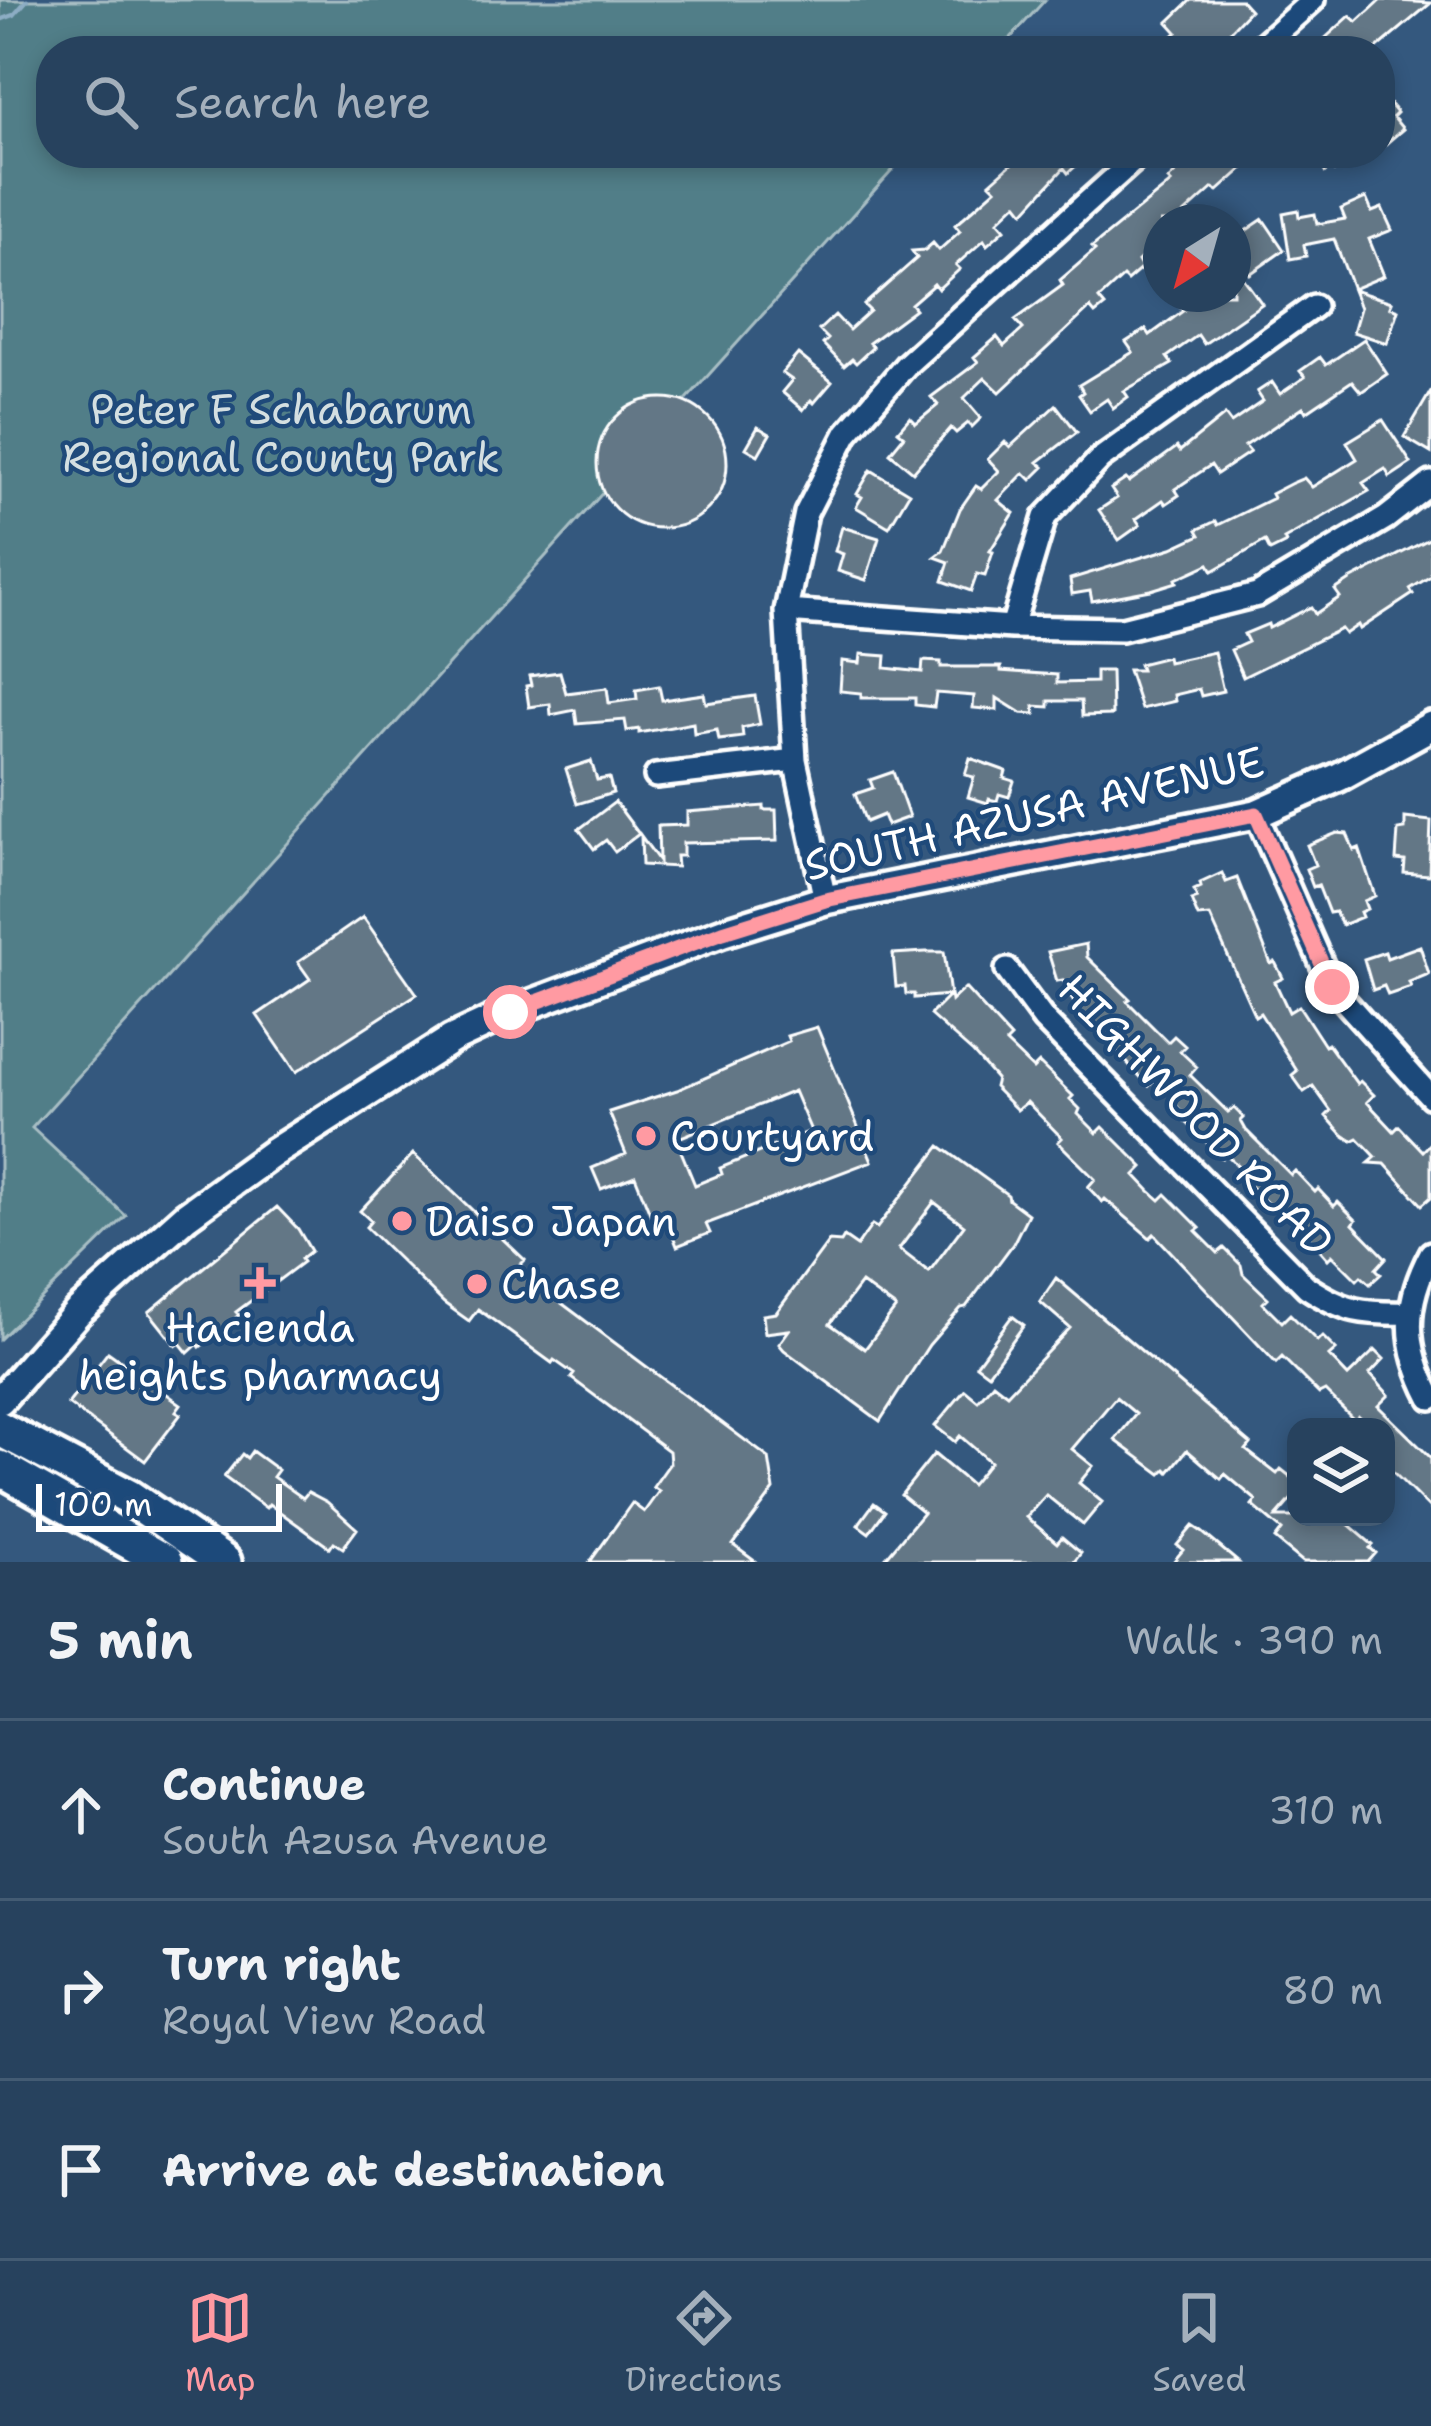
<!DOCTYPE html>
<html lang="en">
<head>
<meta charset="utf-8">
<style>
  :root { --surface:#27425e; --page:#334d67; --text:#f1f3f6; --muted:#a4b0bc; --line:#435b73; --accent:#ff9aa2 }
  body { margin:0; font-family:"Shantell Sans",sans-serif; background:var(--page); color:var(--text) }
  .controls { position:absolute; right:36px; bottom:36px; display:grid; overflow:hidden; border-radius:24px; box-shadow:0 6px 18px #0003 }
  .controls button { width:108px; height:108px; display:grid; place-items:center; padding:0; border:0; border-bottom:3px solid var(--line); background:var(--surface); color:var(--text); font:60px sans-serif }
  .compass { position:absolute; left:1143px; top:204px; width:108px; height:108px; border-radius:50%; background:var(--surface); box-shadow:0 6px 18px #0003; rotate:217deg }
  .scale { position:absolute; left:36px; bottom:30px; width:246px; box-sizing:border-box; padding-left:12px; border:6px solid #fff; border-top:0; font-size:33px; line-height:42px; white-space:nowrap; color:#fff; -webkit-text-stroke:9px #1f4a7a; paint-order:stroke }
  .stop { position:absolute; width:36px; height:36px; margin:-27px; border:9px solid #ff9aa2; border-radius:50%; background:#fff }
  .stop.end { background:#ff9aa2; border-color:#fff; box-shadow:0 3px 12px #0008 }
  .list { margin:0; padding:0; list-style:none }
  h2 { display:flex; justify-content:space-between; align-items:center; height:156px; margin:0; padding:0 48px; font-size:51px }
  h2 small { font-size:39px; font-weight:400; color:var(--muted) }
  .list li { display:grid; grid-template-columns:78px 1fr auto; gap:36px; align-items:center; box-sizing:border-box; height:180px; padding:0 48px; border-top:3px solid var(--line) }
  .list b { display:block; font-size:45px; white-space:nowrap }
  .list p { margin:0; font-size:39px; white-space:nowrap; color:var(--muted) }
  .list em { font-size:39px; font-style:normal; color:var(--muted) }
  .icon { flex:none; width:66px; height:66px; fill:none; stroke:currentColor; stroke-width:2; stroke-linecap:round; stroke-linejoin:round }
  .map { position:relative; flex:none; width:1431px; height:1562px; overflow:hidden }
  .search { position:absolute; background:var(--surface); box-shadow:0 6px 18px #0003; left:36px; right:36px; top:36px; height:132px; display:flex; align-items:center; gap:30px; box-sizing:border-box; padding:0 42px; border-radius:48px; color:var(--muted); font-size:45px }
  .sheet { height:696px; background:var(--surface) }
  nav { display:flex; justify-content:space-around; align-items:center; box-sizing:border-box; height:168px; border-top:3px solid var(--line); background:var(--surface); font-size:33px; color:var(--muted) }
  nav a { display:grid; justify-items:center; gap:6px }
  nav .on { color:var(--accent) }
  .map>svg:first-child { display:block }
</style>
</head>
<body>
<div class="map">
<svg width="1431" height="1562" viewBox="0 0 1431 1562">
  <rect width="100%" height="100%" fill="#34587e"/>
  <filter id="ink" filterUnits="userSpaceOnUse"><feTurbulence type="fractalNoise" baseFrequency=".00833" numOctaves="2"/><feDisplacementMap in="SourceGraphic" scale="24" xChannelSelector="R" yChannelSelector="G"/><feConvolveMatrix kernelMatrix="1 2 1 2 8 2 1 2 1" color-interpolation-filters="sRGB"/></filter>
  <g filter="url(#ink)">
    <path fill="#517e88" stroke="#a8bec4" stroke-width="3" d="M0 0H1045L999 51H51V153H908L32 1128 126 1216 0 1339Z"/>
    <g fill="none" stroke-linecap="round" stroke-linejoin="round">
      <path stroke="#8dadc4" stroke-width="4.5" d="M0 20 14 15 27 0"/>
    </g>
    <path fill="#647786" stroke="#fff" stroke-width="3" fill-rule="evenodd" d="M1191 0H1241L1250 10 1217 45 1211 38 1197 51H1155L1177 32 1168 22Z
      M1381 0 1431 3 1374 51H1311L1350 16 1357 22Z
      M1380 103 1384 107 1389 103 1397 113 1393 117 1403 129 1380 149Z
      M1024 153H1090L1068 173 1064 168 1024 212 1017 203 998 221 1005 229 987 245 984 240 956 265 960 269 938 289 934 284 911 304 915 309 869 343 873 347 856 363 852 359 844 366 823 344 828 339 819 330 835 315 849 330 870 311 864 305 917 258 912 251 925 250 933 243 939 250 960 231 955 225 996 189 990 183Z
      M1210 153H1252L1243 160 1247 165 1218 191 1213 188 1175 222H1161V240L1138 261 1142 268 1127 281 1123 277 1099 299 1105 306 1095 314 1090 308 1000 392 985 378 964 398 981 418 972 427 968 423 956 433 951 428 913 472 890 453 904 436 898 431 910 417 916 423 938 405 931 397 978 362 974 357 997 337 1004 346 1023 329 1015 320 1063 285 1060 280 1095 250 1092 247 1171 183 1168 180 1186 163 1192 170Z
      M1317 153H1354L1334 171 1330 167 1325 172Z
      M1366 198 1372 212 1382 208 1392 230 1369 239 1384 276 1353 289 1334 239 1304 245 1306 256 1290 259 1283 213 1298 210 1299 217 1315 214 1317 224 1345 219 1341 209Z
      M1263 219 1284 250 1250 274 1233 250 1240 245 1235 238Z
      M1242 276 1262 304 1204 344 1198 335 1167 357 1172 364 1124 391 1128 397 1113 408 1107 399 1090 411 1079 395 1083 392 1079 385 1133 352 1126 342 1146 329 1150 335 1183 311 1170 294H1190L1199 306 1216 294H1233V283Z
      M1353 290 1392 302 1390 307 1398 310 1387 343 1353 332 1360 308Z
      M1364 339 1387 374 1361 392 1352 381 1306 412 1303 407 1245 446 1250 452 1217 474 1211 465 1175 489 1179 495 1166 504 1163 500 1136 519 1140 525 1119 540 1099 510 1117 498 1111 489 1126 479 1129 482 1177 447 1180 451 1225 415 1231 423 1263 401 1257 392 1272 382 1280 394 1305 377 1300 371 1320 357 1326 365Z
      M798 354 832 382 814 403 811 400 803 410 782 392 792 380 782 373Z
      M1431 391V453L1404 437Z
      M597 463a65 65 0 1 1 130 0a65 65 0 1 1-130 0Z
      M1056 405 1077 432 1038 462 1044 467 1031 480 1024 473 998 500 1014 513 990 551 993 552 985 576 977 574 971 591 943 581 949 562 935 557 943 551 960 509 976 486 981 489 999 471 988 459 1005 442 1010 447Z
      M1383 420 1411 463 1390 477 1385 469 1363 483 1369 491 1284 539 1286 543 1270 551 1265 541 1213 571 1209 564 1176 579 1177 582 1151 590 1092 601 1090 591 1072 594 1070 579 1172 548 1200 535 1197 530 1216 521 1218 525 1273 498 1271 494 1292 483 1304 478 1312 487 1357 459 1347 442Z
      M758 427 770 434 758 455 746 448Z
      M871 470 909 493 889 527 856 507 862 497 857 494Z
      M842 527 879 538 866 580 838 571 843 554 835 551Z
      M1431 538V576L1410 589 1413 594 1360 629 1358 625 1345 634 1341 629 1243 677 1231 650 1248 642 1244 634 1268 624 1269 628 1311 607 1315 614 1340 597 1335 590 1350 580Z
      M1214 652 1223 691 1201 696 1199 689 1174 695 1175 701 1141 709 1128 670H1141L1139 664 1167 657 1168 662Z
      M861 654 886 656 885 668 922 672 923 661 941 662V667H1001V671L1057 675V683L1096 682V671H1111L1112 715 1082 716 1081 701H1049V707L1034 706 1035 714 1021 713 997 698V710L973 708 974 696 936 693 934 707 915 705V698H861V693L840 691 842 661 860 663Z
      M560 672 566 693 607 688 609 703 637 699 636 690 659 686 662 700 704 694 706 703 755 696 760 724 742 728 743 737 719 740 717 730 694 734 693 723 639 733V729L627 731 625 720 577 724 575 710 551 715 550 704 529 707 526 686 531 685 529 676Z
      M970 758 1006 771 1004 778 1014 781 1009 797 999 794 997 801 989 799 988 803 968 797 974 777 965 775Z
      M591 761 597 780 609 778 613 793 577 804 566 769Z
      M893 772 909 817 887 825 883 815 866 822 855 794 873 788 870 780Z
      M615 802 639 834 615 852 606 840 594 849 579 829Z
      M764 806V810H776L777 841 683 843V856H676L677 867 642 865 641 836 659 861 658 826 687 825V812Z
      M1405 818 1431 821 1429 875 1404 873 1405 861 1396 860 1398 830 1405 829Z
      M1337 833 1347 834 1354 850 1359 848 1375 896 1364 901 1367 909 1360 912 1362 917 1342 925 1335 912 1329 913 1318 885 1313 887 1306 869 1315 865 1307 845Z
      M1222 873 1226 882 1237 878 1271 964 1275 962 1283 978 1275 982 1289 1012 1299 1006 1325 1046 1328 1044 1357 1084 1360 1081 1374 1095 1367 1102 1394 1131 1399 1126 1423 1151 1431 1143V1197L1422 1205 1385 1164 1369 1163 1376 1157 1358 1138 1352 1141 1343 1135 1326 1116 1331 1111 1313 1086 1304 1092 1292 1075 1297 1071 1260 1013 1255 1016 1210 916 1198 917 1191 900 1197 898 1194 890 1201 887 1200 883Z
      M363 917 417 994 296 1072 257 1015 310 979 298 962Z
      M1086 944 1087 957 1130 999 1127 1001 1168 1042 1174 1036 1185 1046 1180 1051 1197 1067 1190 1075 1228 1112 1234 1108 1244 1118 1241 1121 1246 1130 1291 1175 1295 1171 1315 1192 1318 1189 1334 1206 1338 1202 1356 1220 1353 1224 1386 1258 1376 1269 1381 1274 1370 1284 1361 1276 1357 1280 1332 1255 1328 1259 1285 1209 1279 1215 1245 1181 1249 1177 1226 1154 1222 1158 1180 1116 1183 1113 1173 1102 1175 1098 1156 1079 1149 1086 1077 1009 1063 980 1057 981 1048 952Z
      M1420 946 1429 974 1409 982 1411 987 1388 995 1384 986 1373 990 1364 959 1385 952 1387 958Z
      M926 952H944L950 995 914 998V994H906L905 986 896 987 893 954Z
      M965 988 1011 1038 1006 1043 1033 1069 1039 1063 1073 1096 1070 1099 1080 1109 1078 1114 1097 1133 1103 1127 1143 1167 1135 1175 1150 1191 1160 1200 1166 1194 1200 1228 1196 1231 1218 1253 1224 1248 1241 1265 1243 1274 1268 1298 1263 1303 1282 1322 1290 1314 1317 1341 1322 1336 1336 1350 1329 1356 1348 1376 1375 1350 1384 1359 1370 1374 1389 1395 1378 1406 1431 1458V1510L1386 1465V1427H1370L1358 1416 1354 1420 1325 1391 1319 1394 1282 1357 1276 1363 1154 1234 1150 1238 1105 1199 1102 1202 1088 1187 1095 1179 1058 1142 1062 1138 1027 1102 1017 1110 994 1087 996 1079 973 1053 930 1015 950 995 951 1001Z
      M817 1027 872 1161 706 1224 710 1233 677 1246 668 1223 656 1228 635 1176 601 1189 592 1168 626 1154 609 1112 677 1090 789 1041 787 1036ZM794 1091 811 1131 720 1168 722 1174 695 1185 676 1139Z
      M940 1146 1008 1195 1009 1200 1028 1214 1013 1244 966 1307 961 1308 929 1345 880 1421 784 1350 779 1344 789 1330 765 1333 763 1315 776 1313 829 1241 841 1242 844 1237 857 1246 872 1225 877 1228ZM934 1202 964 1225 929 1272 899 1249ZM861 1283 896 1308 865 1349 830 1324Z
      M413 1154 525 1260 516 1269 769 1458 774 1490 733 1545 756 1562H590L632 1503 644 1512 659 1491 653 1487 670 1463 669 1451 571 1378 574 1374 554 1360 552 1363 478 1309 469 1321 444 1303 366 1227 371 1221 360 1211Z
      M277 1207 298 1229 311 1251 301 1259 303 1262 236 1312 239 1315 200 1347 198 1344 188 1353 180 1343 176 1346 149 1312Z
      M1056 1278 1251 1444 1246 1450 1277 1474 1281 1469 1296 1481V1494L1276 1517H1340L1373 1545 1370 1548 1376 1553 1368 1562H1303L1275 1539 1282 1530 1252 1505 1256 1500 1225 1474 1221 1479 1187 1450 1169 1472 1166 1469 1161 1474 1115 1440 1136 1414 1116 1397 1072 1449 1093 1466 1079 1483 1102 1502 1083 1525 1046 1495 1026 1517 1057 1543 1062 1537 1081 1553 1074 1562H882L923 1513 901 1495 934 1454 971 1485 990 1462 960 1436 955 1442 935 1426 965 1390 978 1401 993 1383 1007 1394 1070 1328 1040 1302Z
      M1012 1316 1024 1325 988 1374 976 1365Z
      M108 1352 181 1404 176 1411 181 1414 145 1461 68 1404Z
      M252 1451 278 1470 273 1477 303 1498 308 1492 327 1502 357 1529 343 1548 334 1542 330 1548 269 1504 266 1508 224 1477 242 1454 247 1458Z
      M874 1503 885 1511 869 1533 858 1525Z
      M1193 1526 1202 1532 1238 1562H1173L1183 1550 1177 1545Z"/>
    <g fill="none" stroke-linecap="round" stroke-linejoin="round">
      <defs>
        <path id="street" d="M1256 51 1313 0
          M786 611 1012 627 1122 629 1257 595 1386 518 1431 483
          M1012 627 1045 517 1100 459 1314 306
          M656 776 795 760
          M1256 814 1332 987 1431 1097
          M825 900 795 760 786 611 806 513 847 433 906 365 1142 153
          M1007 970 1044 1020 1307 1287C1345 1312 1363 1314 1408 1313
          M1431 1253C1403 1305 1404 1347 1431 1398"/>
        <path id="secondary" d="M0 1400 78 1312 186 1216 273 1153 452 1039 510 1012 723 932 825 900 1256 814 1339 777 1431 726"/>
        <path id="primary" d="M0 1429 129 1497 224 1562
          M0 1468 165 1562"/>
      </defs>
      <use href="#street" stroke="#fff" stroke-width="30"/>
      <use href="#secondary" stroke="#fff" stroke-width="36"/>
      <use href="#primary" stroke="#fff" stroke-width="42"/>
      <use href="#street" stroke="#1f4a7a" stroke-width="21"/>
      <use href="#secondary" stroke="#1f4a7a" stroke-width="27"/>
      <use href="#primary" stroke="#1f4a7a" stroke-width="33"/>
    </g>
  </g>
  <g fill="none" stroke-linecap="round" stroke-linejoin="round" filter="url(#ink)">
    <path stroke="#ff9aa2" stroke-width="15" d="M510 1012 723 932 825 900 1256 814 1332 987"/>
  </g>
  <g fill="#ff9aa2" stroke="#1f4a7a" stroke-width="4.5">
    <circle cx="646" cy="1136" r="12"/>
    <circle cx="402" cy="1221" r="12"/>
    <path d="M254 1265h12v12h12v12h-12v12h-12v-12h-12v-12h12z"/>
    <circle cx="477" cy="1284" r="12"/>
  </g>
  <g text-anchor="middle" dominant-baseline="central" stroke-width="9" stroke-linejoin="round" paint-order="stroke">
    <g font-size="42" fill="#d4dfe1" stroke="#1f4a7a">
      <text x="281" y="409">Peter F Schabarum<tspan x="281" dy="48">Regional County Park</tspan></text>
    </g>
    <g font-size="42" fill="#fff" stroke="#1f4a7a">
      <text transform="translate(1034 813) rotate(-13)">SOUTH AZUSA AVENUE</text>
      <text transform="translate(1196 1115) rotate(46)">HIGHWOOD ROAD</text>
    </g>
    <g font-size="42" fill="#fff" stroke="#1f4a7a" text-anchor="start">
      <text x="670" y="1136">Courtyard</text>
      <text x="426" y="1221">Daiso Japan</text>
      <text x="501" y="1284">Chase</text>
      <text x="260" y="1327" text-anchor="middle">Hacienda<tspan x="260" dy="48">heights pharmacy</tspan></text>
    </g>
  </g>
</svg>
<div class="controls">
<button><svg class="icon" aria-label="layers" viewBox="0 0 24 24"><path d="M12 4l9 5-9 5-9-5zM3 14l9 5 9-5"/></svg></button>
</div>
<svg class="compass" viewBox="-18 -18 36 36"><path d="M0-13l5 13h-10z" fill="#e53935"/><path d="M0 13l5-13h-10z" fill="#a4b0bc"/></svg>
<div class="scale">100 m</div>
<div class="stop" style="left:510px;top:1012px"></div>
<div class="stop end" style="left:1332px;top:987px"></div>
<div class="search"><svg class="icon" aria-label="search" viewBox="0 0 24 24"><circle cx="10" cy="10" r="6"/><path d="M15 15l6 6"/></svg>Search here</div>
</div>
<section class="sheet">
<h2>5 min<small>Walk · 390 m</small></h2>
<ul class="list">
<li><svg class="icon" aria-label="ahead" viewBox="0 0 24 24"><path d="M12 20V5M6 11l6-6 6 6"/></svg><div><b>Continue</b><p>South Azusa Avenue</p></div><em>310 m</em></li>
<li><svg class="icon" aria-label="right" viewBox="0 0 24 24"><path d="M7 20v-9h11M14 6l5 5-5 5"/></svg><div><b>Turn right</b><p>Royal View Road</p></div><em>80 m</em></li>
<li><svg class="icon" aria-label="arrive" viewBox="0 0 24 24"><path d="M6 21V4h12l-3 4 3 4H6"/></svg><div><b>Arrive at destination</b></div></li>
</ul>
</section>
<nav>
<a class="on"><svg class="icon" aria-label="map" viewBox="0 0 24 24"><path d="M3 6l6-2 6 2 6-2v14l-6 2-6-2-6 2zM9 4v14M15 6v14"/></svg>Map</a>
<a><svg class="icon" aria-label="directions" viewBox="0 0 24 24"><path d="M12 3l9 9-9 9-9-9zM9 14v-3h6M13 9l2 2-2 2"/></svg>Directions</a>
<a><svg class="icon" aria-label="saved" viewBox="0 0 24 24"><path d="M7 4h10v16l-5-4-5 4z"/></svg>Saved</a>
</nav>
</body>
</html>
